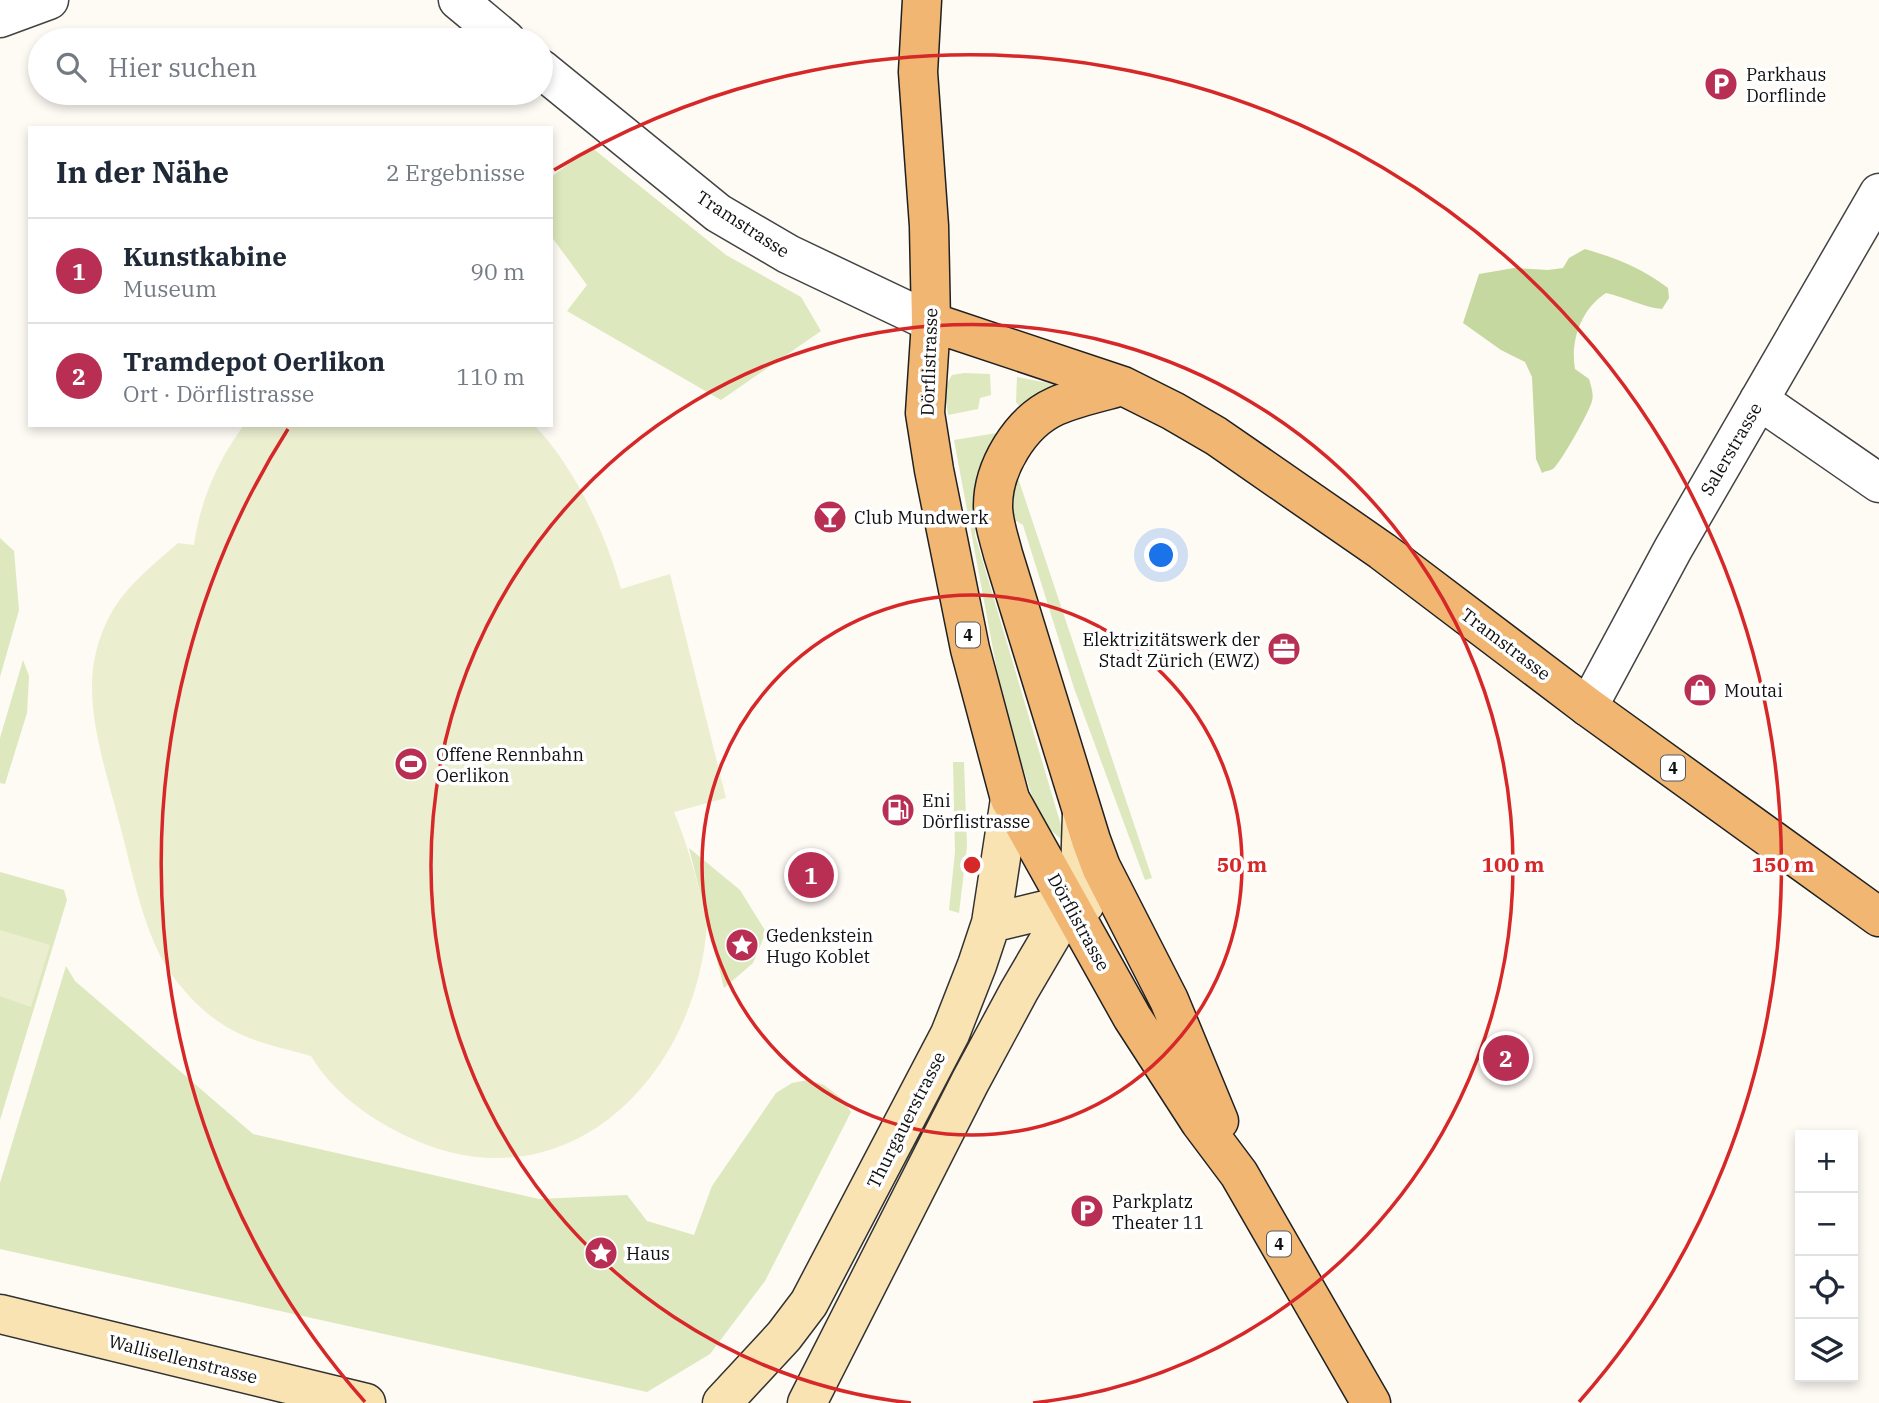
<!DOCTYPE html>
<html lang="de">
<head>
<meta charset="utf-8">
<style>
  :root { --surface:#fff; --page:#f6f6f7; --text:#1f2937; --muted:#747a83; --line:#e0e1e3; --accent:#b92f54 }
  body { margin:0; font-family:"IBM Plex Serif",serif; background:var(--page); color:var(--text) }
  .controls { position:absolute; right:21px; bottom:21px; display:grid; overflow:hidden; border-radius:0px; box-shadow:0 4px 10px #0003 }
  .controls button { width:63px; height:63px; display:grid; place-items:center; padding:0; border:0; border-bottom:2px solid var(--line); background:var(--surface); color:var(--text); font:35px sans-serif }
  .you { position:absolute; left:1162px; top:556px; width:24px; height:24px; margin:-18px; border:5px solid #fff; border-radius:50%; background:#1a73e8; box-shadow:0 0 0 10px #1a73e833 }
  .badge { display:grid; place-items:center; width:46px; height:46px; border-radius:50%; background:var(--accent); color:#fff; font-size:23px; font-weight:700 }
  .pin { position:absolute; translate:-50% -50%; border:4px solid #fff; box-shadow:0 2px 7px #0006 }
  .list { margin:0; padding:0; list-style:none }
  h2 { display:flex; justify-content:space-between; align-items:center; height:91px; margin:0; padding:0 28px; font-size:30px }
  h2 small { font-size:23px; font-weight:400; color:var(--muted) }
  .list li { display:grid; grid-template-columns:46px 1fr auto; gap:21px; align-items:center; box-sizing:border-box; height:105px; padding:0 28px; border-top:2px solid var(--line) }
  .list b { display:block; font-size:26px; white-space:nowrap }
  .list p { margin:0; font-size:23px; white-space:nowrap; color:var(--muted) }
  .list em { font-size:23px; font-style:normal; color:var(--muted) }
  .icon { flex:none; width:38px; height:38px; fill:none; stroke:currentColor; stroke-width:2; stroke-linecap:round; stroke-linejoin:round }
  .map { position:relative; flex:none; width:1879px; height:1403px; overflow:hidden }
  .search { position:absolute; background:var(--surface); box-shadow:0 4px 10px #0003; left:28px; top:28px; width:525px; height:77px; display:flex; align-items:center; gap:18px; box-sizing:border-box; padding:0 24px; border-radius:38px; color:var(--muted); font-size:26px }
  .panel { position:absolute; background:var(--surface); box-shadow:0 4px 10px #0003; left:28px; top:126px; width:525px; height:301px; border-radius:0px }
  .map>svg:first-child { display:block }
</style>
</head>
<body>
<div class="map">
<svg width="1879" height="1403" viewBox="0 0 1879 1403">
  <rect width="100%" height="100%" fill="#fefaf4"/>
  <path fill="#dde8be" d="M591 147 726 255 801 297 821 331 721 400 567 311 587 285 551 236V177Z
    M964 373 990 374 991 395 980 398 978 409 948 415C946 400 943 388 952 375Z
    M1017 377 1059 385 1024 412 1016 402Z
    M1003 432 981 475 975 535 1063 832 1061 839 1040 821 1004 708 954 440Z
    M1011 468 1018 478 1152 878 1145 880 1074 688 1023 525 1010 517Z
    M0 538 14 551 19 610 0 677Z
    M23 660 29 676 27 713 5 784 0 783V738Z
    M953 762H964L967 846 959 913 949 910 955 852Z
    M689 848 740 890 766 932 753 963 724 988Z
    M0 872 64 890 67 900 0 1120Z
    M66 966 75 981 253 1134 539 1199 627 1195 647 1221 694 1235 712 1186 776 1093 792 1083 808 1080 824 1085 841 1098 851 1112 765 1281 710 1354 647 1392 0 1249V1183Z"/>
  <path fill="#c5d89f" d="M1585 249C1618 259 1640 267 1668 288L1669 298 1662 309C1642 307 1625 297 1606 293 1581 309 1570 341 1575 369L1589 379C1591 386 1594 394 1592 401 1590 411 1560 464 1553 469 1549 471 1545 471 1542 473L1536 459 1532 377 1525 362 1501 350 1463 323 1479 274 1514 268 1548 270 1563 268 1569 258Z"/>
  <path fill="#ebefd0" d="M244 425H534C574 466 606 534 621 589L670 574 726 798 674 812C685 839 693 865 700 893 702 902 707 914 707 924 696 1082 560 1214 402 1134 366 1116 332 1091 311 1056 264 1043 233 1039 196 1003 183 990 169 973 161 957 141 918 132 871 121 829 108 776 82 707 96 652 110 598 138 578 178 543L194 545C200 501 218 460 244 425Z
    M0 930 50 945 31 1007 0 996Z"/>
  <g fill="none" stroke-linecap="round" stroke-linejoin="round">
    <defs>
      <path id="street" d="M458 0 506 40
        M0 18 49 0
        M541 69 718 213 788 254 931 322
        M1759 400 1879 483
        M1588 707 1673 549 1879 193"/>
      <path id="secondary" d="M991 923 1070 904H1085
        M0 1314 366 1403
        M722 1403 784 1336 809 1303 950 1034 977 965 991 923 1010 799
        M807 1403 970 1082 1019 991 1070 904 1080 874 1082 814"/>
      <path id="primary" d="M922 0 918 72 929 226 931 322 925 413 934 470 970 649 1010 799 1132 1017 1200 1122 1239 1174 1371 1403
        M931 322 1123 386 1173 411 1216 436 1382 551 1588 707 1879 917
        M1123 386C1101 392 1077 397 1056 406 1020 422 993 468 993 506 993 522 999 538 1003 554L1091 840 1101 867 1169 1000 1219 1121"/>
    </defs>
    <use href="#street" stroke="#434343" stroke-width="41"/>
    <use href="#secondary" stroke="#323232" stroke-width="41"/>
    <use href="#primary" stroke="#212121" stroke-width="41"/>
    <use href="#street" stroke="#fff" stroke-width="38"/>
    <use href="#secondary" stroke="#fae3b3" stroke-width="38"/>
    <use href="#primary" stroke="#f0b672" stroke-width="38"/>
  </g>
  <g fill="none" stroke="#d62828" stroke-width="3.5">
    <circle cx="972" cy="865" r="270"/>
    <path d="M911 1403A541 541 0 1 1 1033 1403"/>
    <path d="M365 1402A811 811 0 0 1 288 429M554 170A811 811 0 0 1 1579 1402"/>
  </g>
  <defs>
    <symbol id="parking-disc" viewBox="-11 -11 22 22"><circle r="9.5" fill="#b92f54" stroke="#fff"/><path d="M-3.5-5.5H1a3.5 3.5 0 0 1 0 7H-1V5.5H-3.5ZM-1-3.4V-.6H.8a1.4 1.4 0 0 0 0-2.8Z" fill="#fff"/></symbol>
    <symbol id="bar-disc" viewBox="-11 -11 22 22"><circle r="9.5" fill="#b92f54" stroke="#fff"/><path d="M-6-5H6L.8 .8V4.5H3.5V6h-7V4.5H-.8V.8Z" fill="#fff"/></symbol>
    <symbol id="office-disc" viewBox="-11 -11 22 22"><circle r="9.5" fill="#b92f54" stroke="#fff"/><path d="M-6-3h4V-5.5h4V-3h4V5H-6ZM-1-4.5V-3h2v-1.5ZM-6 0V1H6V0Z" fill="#fff"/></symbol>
    <symbol id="shop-disc" viewBox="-11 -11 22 22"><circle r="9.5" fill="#b92f54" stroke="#fff"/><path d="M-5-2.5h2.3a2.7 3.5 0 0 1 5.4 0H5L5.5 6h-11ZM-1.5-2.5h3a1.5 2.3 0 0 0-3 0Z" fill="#fff"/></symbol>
    <symbol id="stadium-disc" viewBox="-11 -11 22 22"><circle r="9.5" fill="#b92f54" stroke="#fff"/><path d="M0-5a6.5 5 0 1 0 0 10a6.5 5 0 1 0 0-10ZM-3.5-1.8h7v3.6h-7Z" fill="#fff"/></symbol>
    <symbol id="fuel-disc" viewBox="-11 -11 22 22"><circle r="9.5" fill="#b92f54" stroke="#fff"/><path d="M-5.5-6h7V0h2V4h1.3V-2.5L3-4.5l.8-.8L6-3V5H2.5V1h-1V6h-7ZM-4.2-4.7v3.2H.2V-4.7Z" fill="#fff"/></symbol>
    <symbol id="sight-disc" viewBox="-11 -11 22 22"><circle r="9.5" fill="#b92f54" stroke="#fff"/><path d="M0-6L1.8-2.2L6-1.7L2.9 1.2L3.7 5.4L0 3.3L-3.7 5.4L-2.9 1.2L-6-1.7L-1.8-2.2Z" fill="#fff"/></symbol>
  </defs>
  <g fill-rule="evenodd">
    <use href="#parking-disc" x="1702" y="65" width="38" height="38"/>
    <use href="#bar-disc" x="811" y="498" width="38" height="38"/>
    <use href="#office-disc" x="1265" y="630" width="38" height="38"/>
    <use href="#shop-disc" x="1681" y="671" width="38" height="38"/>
    <use href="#stadium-disc" x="392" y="745" width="38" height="38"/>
    <use href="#fuel-disc" x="879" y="791" width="38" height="38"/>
    <use href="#sight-disc" x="723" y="926" width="38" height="38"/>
    <use href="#parking-disc" x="1068" y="1192" width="38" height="38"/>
    <use href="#sight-disc" x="582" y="1234" width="38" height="38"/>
  </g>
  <g text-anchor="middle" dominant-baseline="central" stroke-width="7" stroke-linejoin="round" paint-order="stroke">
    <g fill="#fff" stroke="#585858" stroke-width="2">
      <rect x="956" y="622.5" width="24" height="25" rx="5"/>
      <rect x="1661" y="755.5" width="24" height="25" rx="5"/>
      <rect x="1267" y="1231.5" width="24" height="25" rx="5"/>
    </g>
    <g font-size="16" font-weight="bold" fill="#101010">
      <text x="968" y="635">4</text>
      <text x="1673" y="768">4</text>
      <text x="1279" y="1244">4</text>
    </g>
    <g font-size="18" fill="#101010" stroke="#fff" text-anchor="start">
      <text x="1746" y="74">Parkhaus<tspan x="1746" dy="21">Dorflinde</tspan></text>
      <text x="854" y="517">Club Mundwerk</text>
      <text x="1260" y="639" text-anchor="end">Elektrizitätswerk der<tspan x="1260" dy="21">Stadt Zürich (EWZ)</tspan></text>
      <text x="1724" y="690">Moutai</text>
      <text x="436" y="754">Offene Rennbahn<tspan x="436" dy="21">Oerlikon</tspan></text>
      <text x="922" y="800">Eni<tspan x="922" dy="21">Dörflistrasse</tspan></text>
      <text x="766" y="935">Gedenkstein<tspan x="766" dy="21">Hugo Koblet</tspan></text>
      <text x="1112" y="1201">Parkplatz<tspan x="1112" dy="21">Theater 11</tspan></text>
      <text x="626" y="1253">Haus</text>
    </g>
    <g font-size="18" fill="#101010" stroke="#fff">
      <text transform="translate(743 224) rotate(33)">Tramstrasse</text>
      <text transform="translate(929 362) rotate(-88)">Dörflistrasse</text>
      <text transform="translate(1731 449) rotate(-60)">Salerstrasse</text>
      <text transform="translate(1506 644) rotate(37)">Tramstrasse</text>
      <text transform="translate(1079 922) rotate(61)">Dörflistrasse</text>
      <text transform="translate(906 1120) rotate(-63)">Thurgauerstrasse</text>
      <text transform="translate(183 1359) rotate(14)">Wallisellenstrasse</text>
    </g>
  </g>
  <circle cx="972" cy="865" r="10" fill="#d62828" stroke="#fff" stroke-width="3.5"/>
  <g font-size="21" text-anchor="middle" font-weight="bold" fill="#d62828" stroke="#fff" stroke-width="7" stroke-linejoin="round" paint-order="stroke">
    <text x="1242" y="872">50 m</text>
    <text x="1513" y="872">100 m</text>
    <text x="1783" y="872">150 m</text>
  </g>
</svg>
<div class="controls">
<button>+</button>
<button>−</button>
<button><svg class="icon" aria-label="locate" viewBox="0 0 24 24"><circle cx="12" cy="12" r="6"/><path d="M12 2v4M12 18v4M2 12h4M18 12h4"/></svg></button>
<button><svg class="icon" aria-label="layers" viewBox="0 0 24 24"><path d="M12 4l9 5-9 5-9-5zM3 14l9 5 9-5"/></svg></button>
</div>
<div class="you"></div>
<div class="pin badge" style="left:811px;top:875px">1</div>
<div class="pin badge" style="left:1506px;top:1058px">2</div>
<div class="search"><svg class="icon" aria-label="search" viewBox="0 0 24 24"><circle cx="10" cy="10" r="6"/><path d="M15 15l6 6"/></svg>Hier suchen</div>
<section class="panel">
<h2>In der Nähe<small>2 Ergebnisse</small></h2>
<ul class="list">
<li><span class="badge">1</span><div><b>Kunstkabine</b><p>Museum</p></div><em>90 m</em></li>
<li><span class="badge">2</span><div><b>Tramdepot Oerlikon</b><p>Ort · Dörflistrasse</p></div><em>110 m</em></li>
</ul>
</section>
</div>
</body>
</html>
